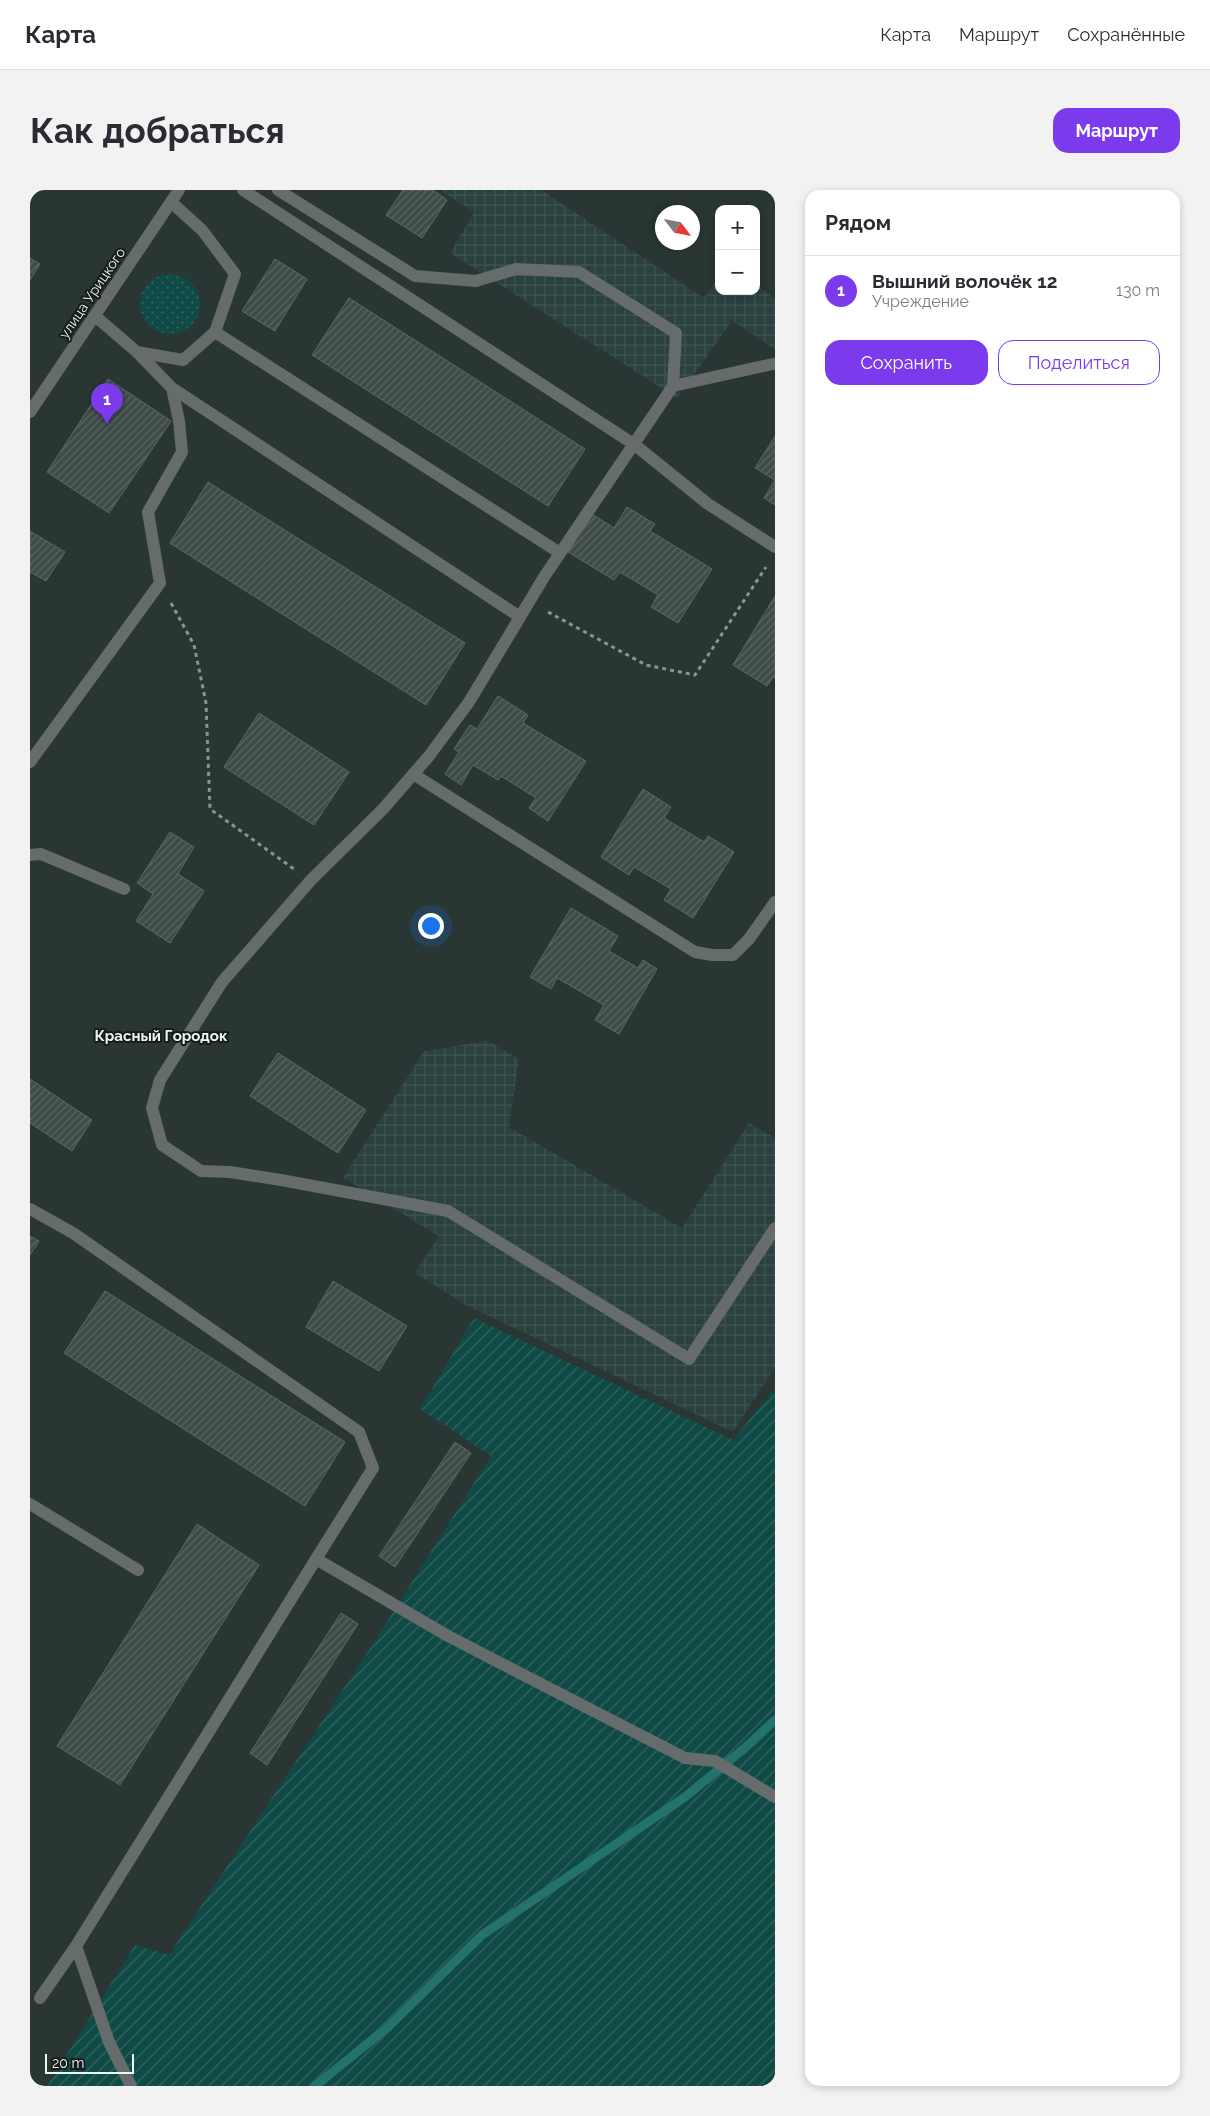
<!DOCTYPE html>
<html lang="ru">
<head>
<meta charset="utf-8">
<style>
  :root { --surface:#fff; --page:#f2f2f3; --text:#2b2b33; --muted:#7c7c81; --line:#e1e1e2; --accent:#7c3aed }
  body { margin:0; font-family:Raleway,sans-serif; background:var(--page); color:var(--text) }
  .controls { position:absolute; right:15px; top:15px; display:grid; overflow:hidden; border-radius:10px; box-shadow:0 2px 8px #0003 }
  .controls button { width:45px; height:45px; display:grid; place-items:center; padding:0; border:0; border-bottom:1px solid var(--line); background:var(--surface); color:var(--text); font:25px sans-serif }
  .compass { position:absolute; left:625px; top:15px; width:45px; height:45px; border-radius:50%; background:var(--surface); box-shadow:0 2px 8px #0003; rotate:122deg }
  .scale { position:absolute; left:15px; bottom:12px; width:89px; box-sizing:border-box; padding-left:5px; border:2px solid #edf5f4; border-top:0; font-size:14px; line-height:18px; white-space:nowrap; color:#edf5f4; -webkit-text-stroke:4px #161c1b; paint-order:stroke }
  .you { position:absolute; left:400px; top:735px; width:18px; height:18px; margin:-12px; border:4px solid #fff; border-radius:50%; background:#1a73e8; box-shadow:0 0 0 8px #1a73e833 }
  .badge { display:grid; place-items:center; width:32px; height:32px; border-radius:50%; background:var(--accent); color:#fff; font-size:16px; font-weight:700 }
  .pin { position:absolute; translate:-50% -41px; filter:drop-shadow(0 1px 2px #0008) }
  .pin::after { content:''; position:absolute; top:26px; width:18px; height:15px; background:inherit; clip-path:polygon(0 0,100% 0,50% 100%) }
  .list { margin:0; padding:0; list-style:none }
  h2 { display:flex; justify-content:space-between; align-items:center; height:65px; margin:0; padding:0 20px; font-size:21px }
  h2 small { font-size:16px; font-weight:400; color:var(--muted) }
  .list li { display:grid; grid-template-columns:32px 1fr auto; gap:15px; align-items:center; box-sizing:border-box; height:70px; padding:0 20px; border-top:1px solid var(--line) }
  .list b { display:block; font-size:19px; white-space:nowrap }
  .list p { margin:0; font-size:16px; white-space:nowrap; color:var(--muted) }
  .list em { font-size:16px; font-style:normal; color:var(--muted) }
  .actions { display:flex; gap:10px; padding:15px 20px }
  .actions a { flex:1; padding:11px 0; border:1px solid var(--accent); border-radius:15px; text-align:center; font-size:18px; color:var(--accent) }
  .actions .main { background:var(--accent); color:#fff }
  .map { position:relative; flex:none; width:745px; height:1896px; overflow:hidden; border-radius:15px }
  header { display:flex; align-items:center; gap:30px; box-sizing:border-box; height:70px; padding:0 25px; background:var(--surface); border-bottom:1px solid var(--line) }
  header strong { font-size:24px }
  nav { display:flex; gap:28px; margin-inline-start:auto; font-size:18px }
  .intro { display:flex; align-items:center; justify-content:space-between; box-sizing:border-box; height:120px; padding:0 30px }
  h1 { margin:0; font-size:35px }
  .button { padding:12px 22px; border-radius:15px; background:var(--accent); color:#fff; font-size:18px; font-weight:700 }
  main { display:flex; gap:30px; padding:0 30px }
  aside { flex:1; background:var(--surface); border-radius:15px; box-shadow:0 2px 8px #0003 }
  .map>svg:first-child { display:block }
</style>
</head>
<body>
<header>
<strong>Карта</strong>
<nav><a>Карта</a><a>Маршрут</a><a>Сохранённые</a></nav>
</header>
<div class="intro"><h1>Как добраться</h1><a class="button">Маршрут</a></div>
<main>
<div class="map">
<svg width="745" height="1896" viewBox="0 0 745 1896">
  <defs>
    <pattern id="industrial-grid" width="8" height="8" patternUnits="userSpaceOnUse" patternTransform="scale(1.25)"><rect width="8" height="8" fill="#2b413f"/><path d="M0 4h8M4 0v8" fill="none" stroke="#405452"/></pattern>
    <pattern id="grass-dots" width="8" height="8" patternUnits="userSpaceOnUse" patternTransform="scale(1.25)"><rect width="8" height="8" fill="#104a46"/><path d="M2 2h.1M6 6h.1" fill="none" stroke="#336561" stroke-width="1.8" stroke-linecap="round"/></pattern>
    <pattern id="garden-furrows" width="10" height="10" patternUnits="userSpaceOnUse" patternTransform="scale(1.25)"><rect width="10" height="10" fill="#104a46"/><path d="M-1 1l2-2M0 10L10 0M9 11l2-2" fill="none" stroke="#336561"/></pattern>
    <pattern id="building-hatch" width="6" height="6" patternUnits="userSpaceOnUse" patternTransform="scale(1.25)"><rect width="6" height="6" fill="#3e4b49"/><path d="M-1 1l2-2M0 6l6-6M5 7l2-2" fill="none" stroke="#5a6664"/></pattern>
  </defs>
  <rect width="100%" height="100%" fill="#293634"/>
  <path fill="url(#industrial-grid)" d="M410 0H511L674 108 689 87V101H726V95L745 109V159L702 131 647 208 420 63 444 22Z
    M458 851 489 869 479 937 652 1038 719 933 745 948V1177L703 1242 436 1115 385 1083 409 1046 313 988 394 861Z"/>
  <path fill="url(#grass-dots)" d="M110 114a30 30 0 1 1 60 0a30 30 0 1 1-60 0Z"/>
  <path fill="url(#garden-furrows)" d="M444 1128 703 1250 745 1198V1896H17L105 1755 139 1765 346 1449 461 1266 390 1219Z"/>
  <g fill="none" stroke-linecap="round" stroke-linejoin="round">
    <path stroke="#24726c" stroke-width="9" d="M285 1896 358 1837 452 1745 655 1607 716 1557 745 1530"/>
  </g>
  <path fill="url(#building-hatch)" stroke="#5a6866" d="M373 0H403L417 10 392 48 356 25Z
    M0 68 10 74 0 90Z
    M245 69 277 89 245 141 212 121Z
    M319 108 555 259 518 316 282 165Z
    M78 189 141 231 79 323 17 282Z
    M745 246V315L734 308 745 290 725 278Z
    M178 292 435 453 396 515 140 353Z
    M597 317 625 334 620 341 682 379 648 433 621 417 628 405 590 382 584 390 538 362 562 324 584 338Z
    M0 341 35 362 16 391 0 382Z
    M745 406V488L743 487 737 496 703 475Z
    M468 506 498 525 493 533 556 571 518 631 499 618 506 608 471 586 468 590 443 575 431 595 415 584 429 562 424 559 440 535 447 539Z
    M229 523 319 582 284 635 194 577Z
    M613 599 641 617 634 628 674 652 678 646 704 662 663 728 634 710 641 699 604 677 599 685 571 667Z
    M140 642 164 657 148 684 174 701 140 753 106 731 123 704 107 693Z
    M541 718 588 746 579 761 608 778 613 770 627 779 589 844 565 830 574 815 527 788 521 799 500 787Z
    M248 863 336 920 308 963 220 906Z
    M0 889 62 930 42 961 0 933Z
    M0 1046 9 1051 0 1065Z
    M303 1091 377 1136 349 1181 276 1137Z
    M75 1101 315 1252 275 1316 34 1163Z
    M425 1252 441 1263 365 1377 349 1366Z
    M167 1334 229 1375 90 1595 27 1556Z
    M311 1423 328 1434 237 1575 220 1563Z"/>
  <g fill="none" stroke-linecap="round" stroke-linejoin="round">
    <path stroke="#8a9493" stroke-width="3" stroke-dasharray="4 4" stroke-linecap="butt" d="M141 413 164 455 176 513 180 619 264 679
      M518 422 616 475 665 485 736 377"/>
    <path stroke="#666c6b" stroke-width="12" d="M248 0 385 86 446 91 486 79 549 82 646 143 643 196 514 387 439 512 399 566 353 619 281 690 192 792 130 890 122 918 132 955 171 981 200 982 251 990 418 1021 659 1169 745 1038
      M185 142 530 363
      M107 162 153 170 185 142 205 84 172 40 141 12
      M643 196 743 174
      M142 198 490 427
      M0 572 130 393 118 322 152 262 149 231 142 198 107 162 65 126
      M383 584 665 762 682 765H703L719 749 745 712
      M0 665 11 664 94 699
      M329 1242 343 1278 286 1369 418 1446 655 1568 685 1571 745 1607
      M0 1314 108 1380
      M10 1808 46 1756
      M101 1896 79 1852 46 1756 286 1369"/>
    <path stroke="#666c6b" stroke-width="12" d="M213 0 605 255 678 314 745 357
      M0 222 149 0
      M0 1019 43 1043 329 1242"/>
  </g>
  <g text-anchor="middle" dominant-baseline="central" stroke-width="4" stroke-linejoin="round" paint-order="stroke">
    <g font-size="14" fill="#edf5f4" stroke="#161c1b">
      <text transform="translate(62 103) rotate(-56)">улица Урицкого</text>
    </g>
    <g font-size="15" font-weight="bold" fill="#edf5f4" stroke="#161c1b">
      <text x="131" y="846">Красный Городок</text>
    </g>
  </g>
</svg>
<div class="controls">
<button>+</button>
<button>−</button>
</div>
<svg class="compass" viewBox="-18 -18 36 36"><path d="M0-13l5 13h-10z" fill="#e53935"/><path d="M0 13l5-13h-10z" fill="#7c7c81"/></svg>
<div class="scale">20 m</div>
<div class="you"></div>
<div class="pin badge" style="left:77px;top:234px">1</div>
</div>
<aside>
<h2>Рядом<small></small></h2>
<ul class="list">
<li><span class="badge">1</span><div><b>Вышний волочёк 12</b><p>Учреждение</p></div><em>130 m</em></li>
</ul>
<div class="actions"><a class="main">Сохранить</a><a>Поделиться</a></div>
</aside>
</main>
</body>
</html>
